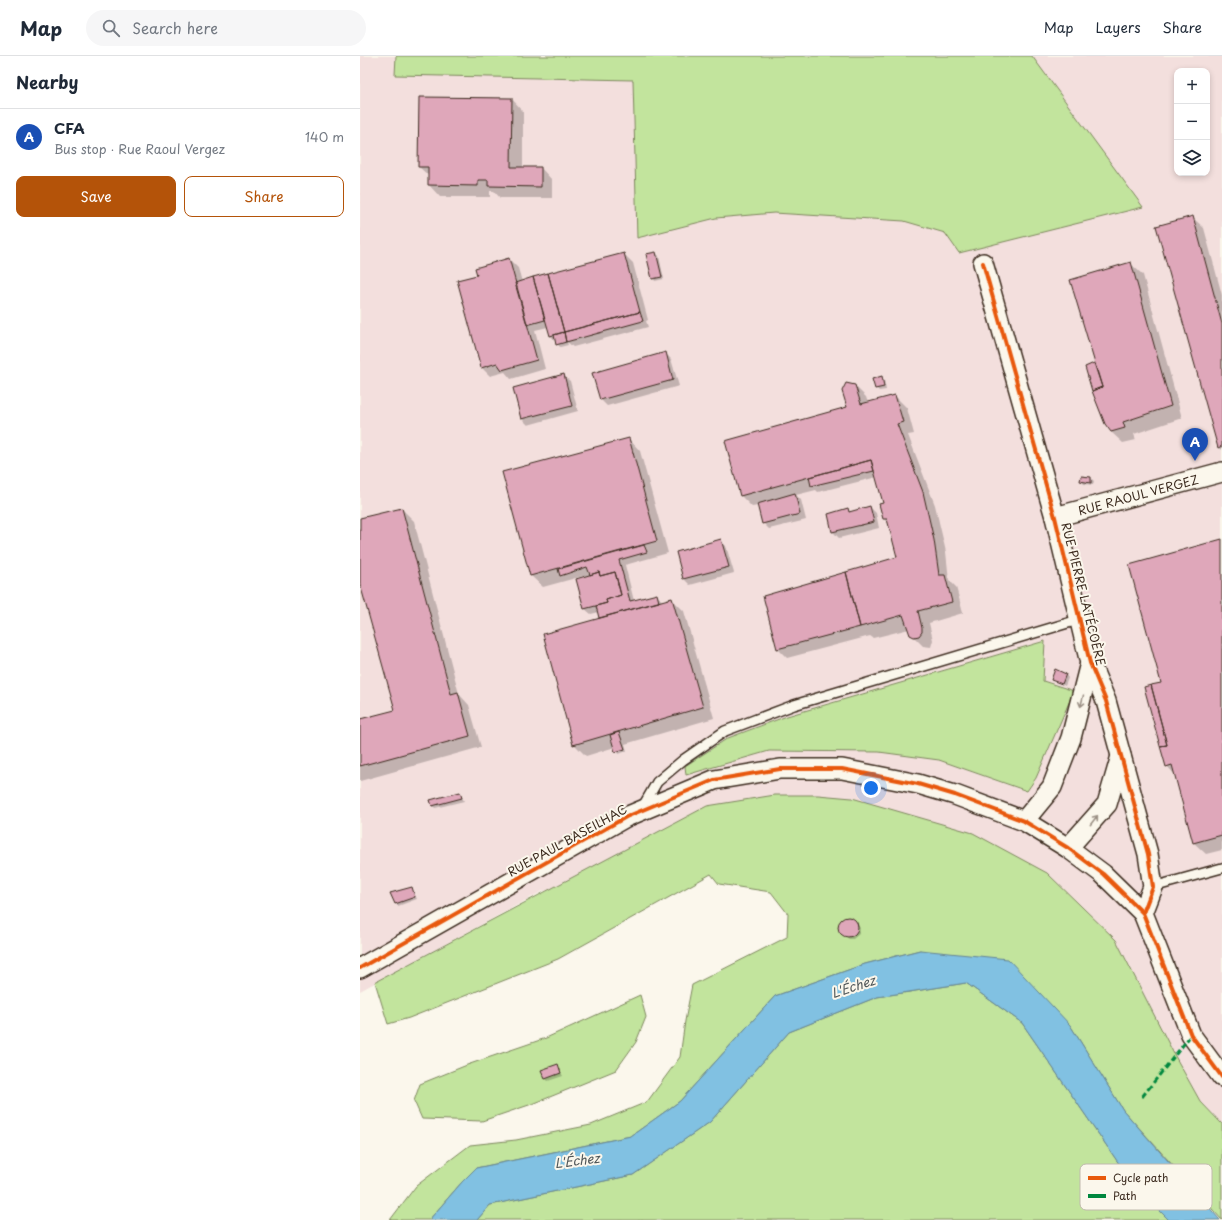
<!DOCTYPE html>
<html lang="en">
<head>
<meta charset="utf-8">
<style>
  :root { --surface:#fff; --page:#f6f6f7; --text:#1f2937; --muted:#747a83; --line:#e0e1e3; --accent:#b45309 }
  body { margin:0; font-family:"Playpen Sans",sans-serif; background:var(--page); color:var(--text) }
  .controls { position:absolute; right:12px; top:12px; display:grid; overflow:hidden; border-radius:8px; box-shadow:0 2px 6px #0003 }
  .controls button { width:36px; height:36px; display:grid; place-items:center; padding:0; border:0; border-bottom:1px solid var(--line); background:var(--surface); color:var(--text); font:20px sans-serif }
  .you { position:absolute; left:511px; top:732px; width:14px; height:14px; margin:-10px; border:3px solid #fff; border-radius:50%; background:#1a73e8; box-shadow:0 0 0 6px #1a73e833 }
  .badge { display:grid; place-items:center; width:26px; height:26px; border-radius:50%; background:var(--accent); color:#fff; font-size:13px; font-weight:700 }
  .pin { position:absolute; translate:-50% -33px; filter:drop-shadow(0 1px 2px #0008) }
  .pin::after { content:''; position:absolute; top:21px; width:14px; height:12px; background:inherit; clip-path:polygon(0 0,100% 0,50% 100%) }
  .list { margin:0; padding:0; list-style:none }
  h2 { display:flex; justify-content:space-between; align-items:center; height:52px; margin:0; padding:0 16px; font-size:17px }
  h2 small { font-size:13px; font-weight:400; color:var(--muted) }
  .list li { display:grid; grid-template-columns:26px 1fr auto; gap:12px; align-items:center; box-sizing:border-box; height:56px; padding:0 16px; border-top:1px solid var(--line) }
  .list b { display:block; font-size:15px; white-space:nowrap }
  .list p { margin:0; font-size:13px; white-space:nowrap; color:var(--muted) }
  .list em { font-size:13px; font-style:normal; color:var(--muted) }
  .actions { display:flex; gap:8px; padding:12px 16px }
  .actions a { flex:1; padding:9px 0; border:1px solid var(--accent); border-radius:8px; text-align:center; font-size:14px; color:var(--accent) }
  .actions .main { background:var(--accent); color:#fff }
  .icon { flex:none; width:22px; height:22px; fill:none; stroke:currentColor; stroke-width:2; stroke-linecap:round; stroke-linejoin:round }
  .map { position:relative; flex:none; width:862px; height:1164px; overflow:hidden }
  header { display:flex; align-items:center; gap:24px; box-sizing:border-box; height:56px; padding:0 20px; background:var(--surface); border-bottom:1px solid var(--line) }
  header strong { font-size:19px }
  nav { display:flex; gap:22px; margin-inline-start:auto; font-size:14px }
  .search { width:280px; height:36px; background:var(--page); display:flex; align-items:center; gap:10px; box-sizing:border-box; padding:0 14px; border-radius:22px; color:var(--muted); font-size:15px }
  main { display:flex }
  aside { flex:1; background:var(--surface) }
  .map>svg:first-child { display:block }
</style>
</head>
<body>
<header>
<strong>Map</strong>
<div class="search"><svg class="icon" aria-label="search" viewBox="0 0 24 24"><circle cx="10" cy="10" r="6"/><path d="M15 15l6 6"/></svg>Search here</div>
<nav><a>Map</a><a>Layers</a><a>Share</a></nav>
</header>
<main>
<aside>
<h2>Nearby<small></small></h2>
<ul class="list">
<li><span class="badge" style="background:#1a4fb4">A</span><div><b>CFA</b><p>Bus stop · Rue Raoul Vergez</p></div><em>140 m</em></li>
</ul>
<div class="actions"><a class="main">Save</a><a>Share</a></div>
</aside>
<div class="map">
<svg width="862" height="1164" viewBox="0 0 862 1164">
  <rect width="100%" height="100%" fill="#fbf7ec"/>
  <filter id="ink" filterUnits="userSpaceOnUse"><feTurbulence type="fractalNoise" baseFrequency=".025" numOctaves="2"/><feDisplacementMap in="SourceGraphic" scale="8" xChannelSelector="R" yChannelSelector="G"/><feConvolveMatrix kernelMatrix="1 2 1 2 8 2 1 2 1" color-interpolation-filters="sRGB"/></filter>
  <g filter="url(#ink)">
    <path fill="#f3dfdd" fill-rule="evenodd" d="M0 0H862V1068L840 1045 815 1000 613 777 183 835 0 935ZM817 15H847V117H817ZM685 585 683 625 713 635 676 722 666 735 579 704 519 696 409 695 326 719 325 710 368 682 427 660Z"/>
    <path fill="#c2e49d" stroke="#7e875e" d="M36 0H672L783 151 599 197 585 177 544 165 414 157 356 162 277 182 273 24 35 19Z
      M685 585 683 625 714 635 676 722 667 735 579 704 519 696 409 695 326 719 325 710 368 682 427 660Z
      M415 739H458L492 742 613 777 687 817 756 884 815 1000 840 1045 862 1068V1164L763 1054 710 969 560 894 505 908 415 940 320 1045 271 1080 116 1112 102 1126 69 1164H30L56 1130 110 1089 156 1084 231 1069 287 1046 320 1001 325 965 332 929 427 881 428 858 411 836 359 828 351 818 198 903 49 962 28 968 15 926 347 750Z
      M606 927 662 967 773 1128 809 1164H117L130 1149 273 1119 350 1066 429 976 517 941Z
      M280 939 286 961 276 986 256 1014 175 1047 122 1065 62 1063 54 1045 60 1028 107 1009 186 982Z"/>
    <path fill="#81c1e2" stroke="#658594" d="M560 894 648 903 710 969 763 1054 860 1164H809L773 1128 662 967 606 927 517 941 429 976 350 1066 273 1119 130 1149 117 1164H69L102 1126 116 1112 271 1080 320 1045 415 940 505 908Z"/>
    <path fill="#0003" d="M152 43 163 55V112H181L192 124V142H140L134 135H130V141H80L69 129V120L59 111Z
      M832 161 844 172 862 239V394L859 391Z
      M296 197 299 200 304 223 295 225 293 222Z
      M264 198 273 207 288 264 286 265 288 271 213 291 207 286 208 289 200 291 191 280 188 271 175 274 185 313 151 323 145 316 130 320 121 311 118 220 149 203 158 212 162 226Z
      M771 208 783 219 822 362 774 378 776 384 763 387 751 376 734 309 737 311Z
      M305 297 311 303 319 330 247 350 241 344 234 317Z
      M204 320 210 325 218 355 168 369 162 363 154 333Z
      M522 321 524 324 526 334 519 335 516 332Z
      M494 329 506 341 508 347 535 340 547 352 554 378 548 379 575 449 586 496 589 524 596 531 603 557 569 567 573 584 571 591 563 590 551 578 549 573 513 582 510 580 427 602 418 593 404 540 538 502 529 468 524 463V447L517 421 458 436 456 434 436 439 441 444 446 464 409 473 403 467 398 450 392 451 381 440 488 352Z
      M269 383 280 395 308 497 265 509 274 545 297 539 302 545 312 543 324 555 354 662 265 688 267 695 259 698 255 691 226 700 214 688 241 563 239 556 231 558 225 553 223 520 183 531 171 520Z
      M731 422 734 425 733 429 724 428 721 425Z
      M510 451 516 457 519 472 479 482 473 476 469 458 487 453 491 456Z
      M42 453 54 465 99 638 109 649 121 691 0 725V664L36 655 0 524V463Z
      M360 484 366 490 374 517 330 529 324 523 317 497Z
      M862 484V794L846 798 834 787 816 720 807 710 802 627Z
      M706 619 708 622 705 630 692 623Z
      M100 737 104 745 75 752 73 750Z
      M52 833 57 843 38 850 35 847Z
      M486 862 493 863 500 872 499 878 493 883H489L480 874 479 870 482 864Z
      M197 1009 203 1020 188 1025 185 1022Z"/>
    <path fill="#dfa7ba" stroke="#3b2a1e" d="M59 41 152 42 151 111H181V131L128 130V124H118V130L68 129V111H58Z
      M833 160 862 268V390L858 392 796 170Z
      M296 196 302 221 292 223 286 198Z
      M264 197 280 256 204 276 188 217Z
      M149 202 177 304 142 314 137 307 121 312 97 224 117 219 115 212Z
      M771 206 811 350 763 366 765 372 751 376 745 368 732 335 742 331 710 224Z
      M188 217 204 276 190 280 173 221Z
      M173 221 185 264 167 269 155 227Z
      M280 256 283 265 206 286 204 276Z
      M204 276 206 286 196 289 194 279Z
      M306 296 313 324 240 344 232 317Z
      M734 307 742 331 732 335 725 311Z
      M204 318 212 350 161 363 153 332Z
      M522 320 524 331 515 333 512 323Z
      M486 327 495 329 501 348 535 339 543 366 537 368 563 436 574 484 579 519H585L592 546 558 555 562 572V576L559 580 554 581 550 579 543 559 500 571 486 516 537 501 527 463H523L519 448 523 447 511 404 380 440 365 385 487 351 482 335Z
      M269 382 297 485 170 520 142 416Z
      M511 404 514 415 451 430 449 421Z
      M721 420 731 421V427L720 425Z
      M435 437 440 458 402 468 397 448Z
      M510 450 514 466 472 476 468 458 488 452 489 456Z
      M42 452 91 638 98 636 110 680 0 710V663L35 654 0 528V462Z
      M361 483 369 511 323 523 316 496Z
      M862 483V779L833 787 812 709 806 711 800 690 807 689 791 629 801 627 769 509Z
      M284 489 287 496 259 504 270 545 297 538 299 546 239 562 236 550 247 547 246 544 261 539 255 516 240 520 239 516 230 519 227 511 200 520 198 513Z
      M239 516 240 520 255 516 261 539 246 544 247 547 224 553 216 523Z
      M486 516 500 571 417 593 403 540Z
      M312 542 343 651 213 689 183 578Z
      M695 613 706 618 702 628 691 624Z
      M791 629 807 689 800 690 784 631Z
      M259 676 265 693 255 696 250 679Z
      M100 736 102 742 72 750 70 744Z
      M52 831 55 841 35 848 30 837Z
      M478 871a10 10 0 1 1 20 0a10 10 0 1 1-20 0Z
      M198 1008 201 1017 185 1023 181 1014Z"/>
    <g fill="none" stroke-linecap="round" stroke-linejoin="round">
      <defs>
        <path id="lane" d="M282 752 297 726 323 704 365 675 434 649 718 564
          M793 831 862 812"/>
        <g id="street">
          <path d="M623 207 695 461 730 607 746 645 788 798 793 831 783 857 831 979 862 1021"/>
          <path id="s1" d="M695 461 862 416"/>
          <path d="M664 765 692 731 711 682 730 607"/>
          <path d="M708 792 747 748 761 700"/>
          <path d="M0 912 266 761 354 724 420 713H482L558 728 595 739 664 765 708 792 743 818 783 857"/>
        </g>
      </defs>
      <use href="#lane" stroke="#3b2a1e" stroke-width="12"/>
      <use href="#street" stroke="#3b2a1e" stroke-width="22"/>
      <use href="#lane" stroke="#fbf7ec" stroke-width="9"/>
      <use href="#street" stroke="#fbf7ec" stroke-width="19"/>
      <path stroke="#00873e" stroke-width="3" stroke-dasharray="6 3" stroke-linecap="butt" d="M782 1041 831 979"/>
      <defs>
        <path id="cycleway" d="M623 207 695 461 730 607 746 645 788 798 793 831 783 857 831 979 862 1021
          M0 912 266 761 354 724 420 713H482L558 728 595 739 664 765 708 792 743 818 783 857"/>
      </defs>
      <use href="#cycleway" stroke="#fbf7ec" stroke-width="6"/>
      <use href="#cycleway" stroke="#e8590c" stroke-width="4"/>
    </g>
    <defs><path id="oneway-shaft" d="M-6 0H5M1.5-3L5.5 0L1.5 3" fill="none" stroke-width="1.6" stroke-linecap="round" stroke-linejoin="round"/></defs>
    <g stroke="#9b9085">
      <use href="#oneway-shaft" transform="translate(722 645) rotate(104)"/>
      <use href="#oneway-shaft" transform="translate(734 764) rotate(-52)"/>
    </g>
  </g>
  <g text-anchor="middle" dominant-baseline="central" stroke-width="4" stroke-linejoin="round" paint-order="stroke">
    <g font-size="12" fill="#3b2a1e" stroke="#fbf7ec">
      <text stroke="none"><textPath href="#s1" startOffset="86">RUE RAOUL VERGEZ</textPath></text>
      <text transform="translate(724 538) rotate(76)">RUE PIERRE LATÉCOÈRE</text>
      <text transform="translate(207 784) rotate(-29)">RUE PAUL BASEILHAC</text>
    </g>
    <g font-size="13" font-style="italic" fill="#505759" stroke="#fbf7ec">
      <text transform="translate(493 930) rotate(-18)">L'Échez</text>
      <text transform="translate(217 1104) rotate(-7)">L'Échez</text>
    </g>
  </g>
  <rect x="720" y="1108" width="132" height="46" rx="6" fill="#fbf7ec" stroke="#c1baae" stroke-width="1"/>
  <rect x="728" y="1120" width="18" height="4" fill="#e8590c"/>
  <rect x="728" y="1138" width="18" height="4" fill="#00873e"/>
  <g font-size="11" fill="#3b2a1e">
    <text x="753" y="1126">Cycle path</text>
    <text x="753" y="1144">Path</text>
  </g>
</svg>
<div class="controls">
<button>+</button>
<button>−</button>
<button><svg class="icon" aria-label="layers" viewBox="0 0 24 24"><path d="M12 4l9 5-9 5-9-5zM3 14l9 5 9-5"/></svg></button>
</div>
<div class="you"></div>
<div class="pin badge" style="left:835px;top:405px;background:#1a4fb4">A</div>
</div>
</main>
</body>
</html>
